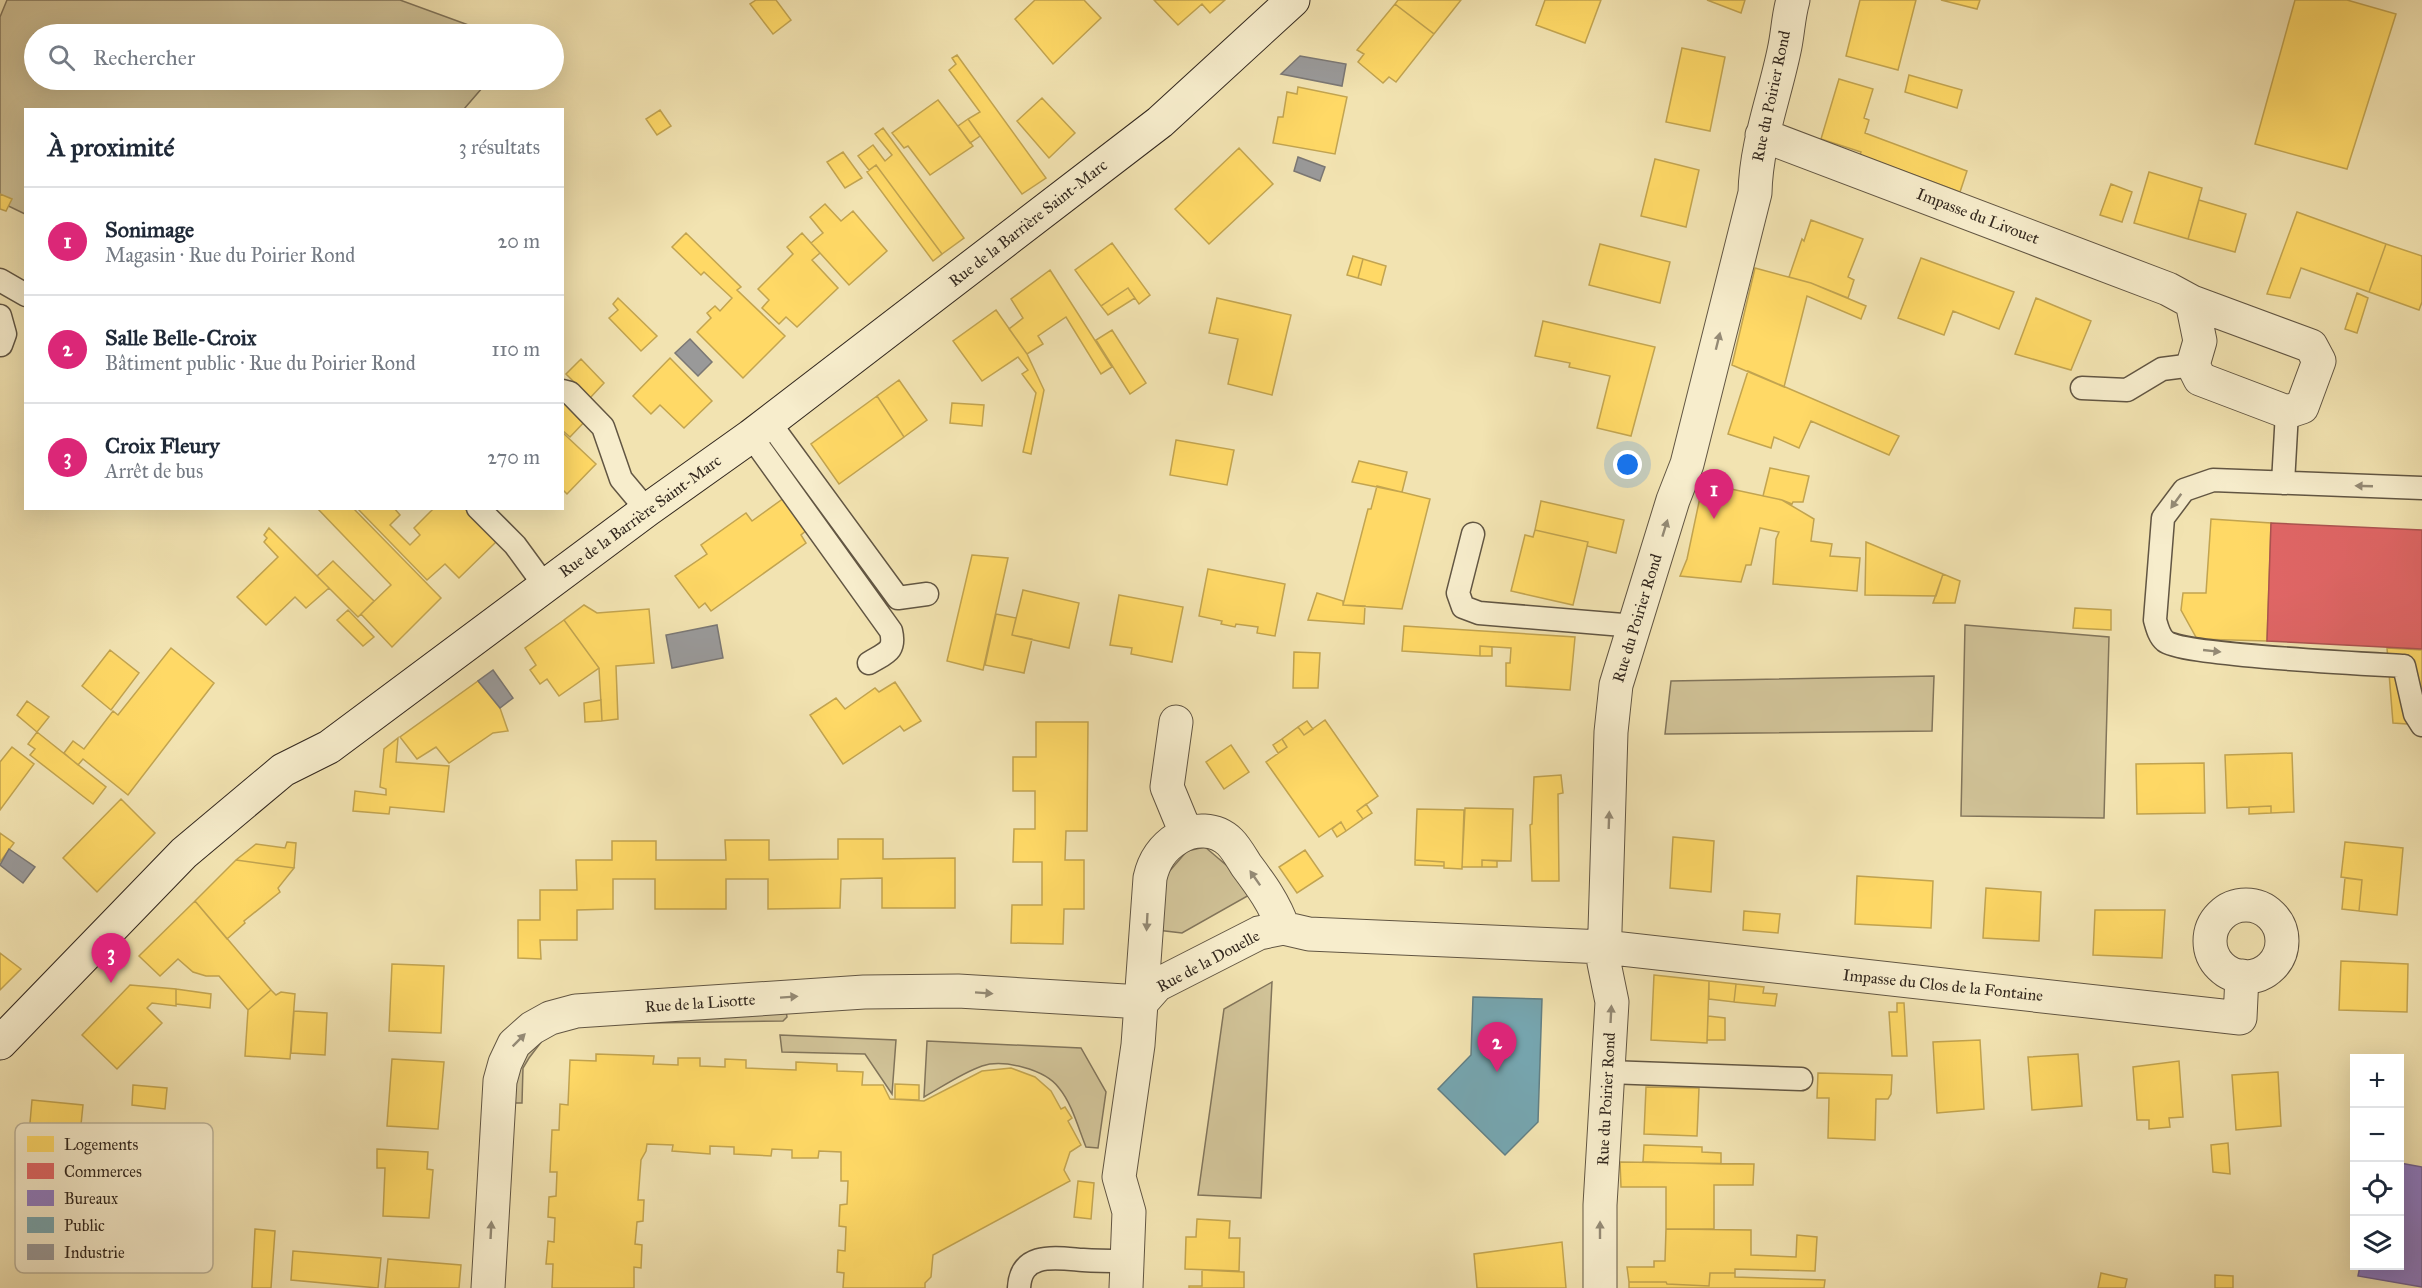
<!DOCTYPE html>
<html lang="fr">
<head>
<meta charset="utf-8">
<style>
  :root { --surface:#fff; --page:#f2f2f3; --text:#1f2937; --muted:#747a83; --line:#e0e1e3; --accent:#db2777 }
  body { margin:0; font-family:"IM FELL Great Primer",serif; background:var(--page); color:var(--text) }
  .controls { position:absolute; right:18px; bottom:18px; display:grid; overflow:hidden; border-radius:0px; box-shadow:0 6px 24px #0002 }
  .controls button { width:54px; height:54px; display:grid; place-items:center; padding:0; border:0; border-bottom:2px solid var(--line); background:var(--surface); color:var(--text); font:30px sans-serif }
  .you { position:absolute; left:1628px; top:465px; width:21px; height:21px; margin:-15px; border:4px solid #fff; border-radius:50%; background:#1a73e8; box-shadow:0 0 0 9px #1a73e833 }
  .badge { display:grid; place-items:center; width:39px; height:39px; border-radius:50%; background:var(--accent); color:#fff; font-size:20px; font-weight:700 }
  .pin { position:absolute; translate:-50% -50px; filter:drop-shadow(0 2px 3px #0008) }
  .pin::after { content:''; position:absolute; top:32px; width:21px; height:18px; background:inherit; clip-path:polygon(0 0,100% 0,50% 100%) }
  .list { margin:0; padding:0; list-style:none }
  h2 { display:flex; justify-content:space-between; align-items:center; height:78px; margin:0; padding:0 24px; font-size:26px }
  h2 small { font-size:20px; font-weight:400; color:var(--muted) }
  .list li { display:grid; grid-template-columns:39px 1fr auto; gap:18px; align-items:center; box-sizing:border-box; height:108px; padding:0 24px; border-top:2px solid var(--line) }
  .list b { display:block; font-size:22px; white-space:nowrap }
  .list p { margin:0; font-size:20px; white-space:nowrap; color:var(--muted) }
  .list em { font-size:20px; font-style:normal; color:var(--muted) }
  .icon { flex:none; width:33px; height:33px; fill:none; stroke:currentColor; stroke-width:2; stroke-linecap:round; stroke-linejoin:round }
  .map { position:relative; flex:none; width:2422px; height:1288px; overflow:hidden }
  .search { position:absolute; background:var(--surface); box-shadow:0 6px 24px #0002; left:24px; top:24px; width:540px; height:66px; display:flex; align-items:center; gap:15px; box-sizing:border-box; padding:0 21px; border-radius:33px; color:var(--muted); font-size:22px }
  .panel { position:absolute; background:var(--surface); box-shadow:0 6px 24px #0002; left:24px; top:108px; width:540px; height:402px; border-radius:0px }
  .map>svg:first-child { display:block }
</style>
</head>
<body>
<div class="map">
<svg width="2422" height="1288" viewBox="0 0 2422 1288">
  <rect width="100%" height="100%" fill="#f2e3b1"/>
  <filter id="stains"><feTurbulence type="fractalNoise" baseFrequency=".00333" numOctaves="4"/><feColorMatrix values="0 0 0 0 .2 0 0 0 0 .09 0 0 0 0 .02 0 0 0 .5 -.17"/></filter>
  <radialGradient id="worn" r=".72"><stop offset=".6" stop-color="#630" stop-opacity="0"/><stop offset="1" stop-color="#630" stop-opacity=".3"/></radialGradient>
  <path fill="#d1c398" stroke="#82755b" stroke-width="1.5" d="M7 0H400L493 34H34V80H489L464 109 26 110 25 214 0 202V17Z
    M1965 625 2109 637 2104 818 1961 816Z
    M1934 676 1932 731 1665 734 1671 681Z
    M1205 847 1239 876 1251 894 1182 933 1157 930 1167 874 1187 851Z
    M1272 982 1261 1198 1198 1195 1224 1009Z
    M782 1006 786 1011 787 1017 783 1021 581 1024 545 1037 529 1058 523 1068 522 1103H507C517 1052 526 1031 580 1021Z
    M780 1035 896 1040 892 1094 865 1054 782 1052Z
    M927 1041 1081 1048 1106 1092 1098 1148 1086 1147C1078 1127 1072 1104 1059 1088 1045 1069 1003 1059 982 1066 962 1073 942 1087 924 1097Z"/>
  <path fill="#ffd966" stroke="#c2a450" stroke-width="1.5" d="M756 0H776L791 20 773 34 750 4Z
    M1035 0H1084L1101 18 1053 64 1015 19Z
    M1154 0H1225L1210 13 1202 4 1178 25Z
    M1398 0H1461L1434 34 1395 4Z
    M1545 0H1601L1585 43 1536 25Z
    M1707 0H1745L1741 13Z
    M1860 0H1916L1898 70 1846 56Z
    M1941 0H1980L1977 9Z
    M2295 0H2347L2396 14 2347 169 2255 144Z
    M1395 4 1434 34 1396 82 1389 77 1383 83 1358 62 1364 54 1357 50Z
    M1682 48 1725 57 1710 131 1666 122Z
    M957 55 1046 178 1022 194 968 119 980 112 949 70 956 64 952 58Z
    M1909 75 1962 90 1957 108 1905 92Z
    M1839 79 1873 89 1864 118 1869 120 1865 133 1967 171 1960 192 1860 155 1861 152 1821 139Z
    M1298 87 1347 97 1335 154 1273 143 1278 117H1283L1287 92 1297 94Z
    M1042 98 1075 133 1049 158 1017 121Z
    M938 100 973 146 930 175 908 146 904 148 892 133Z
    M660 110 671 126 657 135 646 119Z
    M968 119 980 136 970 143 958 126Z
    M883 128 964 238 942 254 876 165 869 170 858 156 873 145 885 161 892 155 875 134Z
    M1239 148 1273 184 1209 244 1175 209Z
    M843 152 862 178 845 188 827 162Z
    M1655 159 1699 170 1686 227 1641 216Z
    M876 165 942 254 933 261 867 172Z
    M2149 172 2202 188 2188 239 2134 223Z
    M2111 184 2132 192 2122 222 2100 215Z
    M0 194 12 199 6 211 0 209Z
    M2199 200 2246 214 2235 252 2188 239Z
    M825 204 841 221 853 211 887 251 849 285 811 243 823 233 810 217Z
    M2297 212 2386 244 2369 292 2301 268 2290 298 2267 294Z
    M1811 220 1863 239 1848 277 1854 280 1848 298 1811 283 1789 277 1802 239 1804 241Z
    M686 233 741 287 737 290 785 336 743 378 697 332 711 318 707 313 715 306 720 311 732 298 704 272 701 275 672 247Z
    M802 233 820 253 812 260 838 288 797 327 786 317 779 324 762 308 769 300 758 289 793 254 787 247Z
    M1112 243 1150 295 1139 304 1128 288 1101 306 1075 270Z
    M1600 244 1670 262 1660 303 1589 285Z
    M2386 244 2422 256V302L2419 310 2369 292Z
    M1353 256 1363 259 1358 278 1347 275Z
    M1921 258 2014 292 1999 329 1953 311 1944 335 1898 318Z
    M1363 259 1386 266 1381 285 1358 278Z
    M1755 268 1811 283 1866 306 1861 319 1807 296 1784 387 1732 365Z
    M1050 270 1112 367 1101 374 1066 317 1038 336 1043 344 1027 354 1009 329 1023 318 1011 299Z
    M1128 288 1135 298 1108 315 1101 306Z
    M2357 293 2368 298 2357 333 2345 329Z
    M618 298 657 336 641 351 609 318 618 310 613 304Z
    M1217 298 1291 315 1272 395 1228 384 1238 339 1209 333Z
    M2036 298 2091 321 2071 370 2015 354Z
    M996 310 1027 354 1044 390 1031 454 1023 452 1036 393 1022 374 1028 370 1018 357 982 381 953 341Z
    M1543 321 1655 347 1631 436 1597 428 1610 376 1569 367 1570 363 1535 356Z
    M1112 330 1146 383 1130 394 1096 340Z
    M670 358 712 401 684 428 660 405 651 414 633 396Z
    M581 359 604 383 590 398 566 374Z
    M1748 371 1899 436 1889 455 1811 421 1799 448 1774 437 1771 448 1728 434Z
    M899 380 927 420 904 437 877 396Z
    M877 396 904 437 839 484 811 444Z
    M569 399 588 418 570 437 562 430V406Z
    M952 403 984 405 982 426 950 423Z
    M562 432 596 464 567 494 562 489Z
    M1176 440 1234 450 1227 485 1170 475Z
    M1359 461 1407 472 1402 492 1352 482Z
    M1770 468 1809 476 1803 502H1793L1792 504 1782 500 1763 496Z
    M1703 483 1782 500 1814 519 1811 541 1832 544 1830 556 1860 558 1857 591 1773 584 1776 539 1779 532 1760 528 1751 565H1746L1741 582 1680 576 1687 559Z
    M1377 486 1430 499 1402 609 1343 605 1368 509H1371Z
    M784 498 808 529 801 535 806 543 711 611 705 603 699 608 675 576 707 554 701 545 746 513 752 521Z
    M1541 501 1624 520 1616 553 1587 546 1588 542 1535 530Z
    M317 508H353L441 598 392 647 361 614 391 585Z
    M357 508H394L400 515 390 525 410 545 420 535 414 528 432 510 430 508H464L497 541 459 578 445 564 427 580Z
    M2211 519 2271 523 2267 641 2197 639 2181 610 2183 593H2206Z
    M269 528 329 588 306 608 295 597 266 625 237 597 278 557 264 542 267 538 264 535Z
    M1535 530 1588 542 1573 605 1511 591 1525 535 1533 537Z
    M1866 542 1943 574 1936 596 1865 595Z
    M972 555 1008 558 983 670 947 661Z
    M333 561 374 601 358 617 317 576Z
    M1208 569 1285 584 1275 636 1257 633 1258 627 1236 624 1235 627 1221 624 1222 621 1199 616Z
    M1943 574 1960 581 1955 603H1933Z
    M1023 590 1079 603 1069 648 1012 635Z
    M1317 593 1343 601V605L1365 606 1364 624 1308 620Z
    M1119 595 1183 607 1172 662 1131 654 1132 648 1110 645Z
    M584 605 597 613 649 609 654 663 616 666 618 719 602 721 599 668 564 620Z
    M2075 608 2111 610V630L2073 628Z
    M348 610 374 637 363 646 337 620Z
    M996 614 1016 618 1012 635 1032 639 1024 673 985 665Z
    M564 620 599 668 559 696 547 679 540 684 530 670 536 665 525 648Z
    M1404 626 1575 637 1570 690 1506 686V663H1510L1511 648 1480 646V656L1402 651Z
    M1480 646 1492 647V656H1480Z
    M171 648 214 683 128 795 83 759 78 765 64 753 73 741 84 749 113 711 118 715Z
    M2387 648 2422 650V725L2393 723Z
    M110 650 139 673 111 710 82 686Z
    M1294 652 1320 653 1318 688H1293Z
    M478 681 500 708 508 731 493 733 449 763 436 747 417 759 400 737Z
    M895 682 921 721 904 731 900 726 843 764 810 715 836 698 845 709 875 688 879 692Z
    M601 700 602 721 585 722 584 703Z
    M27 701 49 717 37 732 17 715Z
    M1325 720 1378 796 1357 811 1363 819 1346 831 1341 822 1319 837 1266 762 1287 747 1282 739 1298 727 1304 735Z
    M1307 721 1313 729 1304 735 1298 727Z
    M1036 722H1088L1087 831H1066L1065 860H1084V909H1064L1063 944 1011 943 1012 905H1042V862H1013L1014 829H1035V791H1013V757H1036Z
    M37 732 106 787 93 804 30 755 35 749 28 744Z
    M398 738 396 762 449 766 444 812 390 807 389 814 353 811 355 791 386 795V789L380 787 384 749Z
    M1282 739 1287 747 1278 753 1273 745Z
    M1231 745 1249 772 1224 789 1206 762Z
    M12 747 34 764 0 810V762Z
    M2292 753 2294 812 2271 813V806L2227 808 2225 755Z
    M2204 763 2205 813 2137 814 2136 764Z
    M1561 775 1563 793 1558 794 1559 881H1532L1530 825 1532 824 1534 777Z
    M121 799 155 833 97 892 63 858Z
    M1366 804 1372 813 1363 819 1357 811Z
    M2271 806V813L2249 814V807Z
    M1465 808 1513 809 1511 861 1482 860V867H1462Z
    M1417 809 1464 810 1462 869 1444 868V862L1415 860Z
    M1341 822 1346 831 1337 837 1332 829Z
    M0 833 14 843 0 862Z
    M1673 837 1714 841 1711 892 1670 888Z
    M838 839H883V859L955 858V908H882V878L841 879 840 908 768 909V879H726V909H655V879H613V909L577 910V940H540L541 959 518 958V920H540V890H577L576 860H612V841H656V860H726L725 840H769V860L838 859Z
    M287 842 296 843 294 868 236 860 256 844 285 848Z
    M2345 842 2403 848 2397 915 2359 911 2362 880 2341 877Z
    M1305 850 1323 876 1297 893 1279 867Z
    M236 860 294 868 278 888 280 892 244 921 245 923 227 939 195 901Z
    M1415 860 1444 862V866L1415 865Z
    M1482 860 1497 861V867H1482Z
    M1857 876 1933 881 1931 928 1855 924Z
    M2345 878 2362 880 2359 911 2342 909Z
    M1986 888 2041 892 2039 941 1983 938Z
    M195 901 271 990 248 1010 219 976H206L193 972 178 959 160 976 139 956Z
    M2095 910H2165L2162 958 2093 955Z
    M1744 911 1780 914 1778 933 1743 930Z
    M0 953 21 969 0 990Z
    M2341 961 2408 964 2407 1012 2339 1010Z
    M392 964 444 966 441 1033 389 1031Z
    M1654 975 1709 981 1707 1043 1651 1040Z
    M1709 981 1736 984 1734 1002 1709 999Z
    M1736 984 1764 987 1763 993 1777 994 1775 1006 1734 1002Z
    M130 985 176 989V1006L152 1003 147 1008 162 1023 117 1069 82 1035Z
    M176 989 211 994 210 1008 176 1004Z
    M271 990 276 995 281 992 295 994 290 1059 245 1056 248 1010Z
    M1897 1003H1904L1907 1056H1892L1889 1012H1897Z
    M294 1011 327 1013 325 1055 291 1053Z
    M1708 1016 1725 1018V1040H1707Z
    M1980 1040 1984 1109 1937 1113 1933 1042Z
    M596 1054 654 1056 653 1064 678 1065V1058H700V1066L725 1067V1059L746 1060V1068L796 1070V1062L837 1064V1071L863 1072 862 1085H883L890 1099 924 1101 982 1071 1011 1068 1035 1077 1051 1091 1061 1109 1065 1107 1072 1118 1068 1121 1081 1145 1070 1152 1064 1170 1070 1181 933 1255 931 1277 925 1283V1288H843L844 1273 837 1272 838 1250 845 1251 846 1227 839 1226 840 1205 847 1204 848 1181H841V1152L819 1151 818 1158H792V1150L772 1149 771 1156 734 1154V1147L710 1146V1154L672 1151 673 1145 647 1144 646 1151 641 1160 638 1200H644L643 1221 637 1222 635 1244 642 1245 641 1268 634 1267V1288H552L553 1264H546L548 1241 554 1242 555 1218 548 1217 549 1197 556 1196 557 1172H550L552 1130H559L560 1104 568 1105 570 1060 596 1061Z
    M2078 1054 2082 1106 2032 1110 2028 1057Z
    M392 1059 444 1062 438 1129 387 1126Z
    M2179 1061 2183 1117 2169 1118 2170 1127 2149 1129V1120H2137L2133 1067Z
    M2278 1072 2281 1126 2236 1130 2232 1075Z
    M1818 1073 1892 1075 1891 1094 1888 1099H1876L1875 1140 1828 1138 1829 1098H1817Z
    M895 1084 919 1085V1100L895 1099Z
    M133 1085 167 1088 165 1109 132 1105Z
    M1646 1087 1699 1088 1697 1136 1644 1134Z
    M32 1100 83 1105 74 1194 24 1191Z
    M2228 1143 2230 1174 2213 1172 2211 1145Z
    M1644 1145 1702 1147V1152L1721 1153V1164L1643 1162Z
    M377 1149 428 1152 427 1169 433 1170 429 1218 383 1216 385 1168H377Z
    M1620 1162 1754 1164 1753 1185H1714V1229H1666V1187H1621Z
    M1078 1181 1094 1183 1091 1219 1074 1217Z
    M1197 1219 1230 1221 1229 1238H1240L1239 1271 1185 1269 1186 1237H1196Z
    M255 1229 275 1231 271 1288H252Z
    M1666 1229 1751 1230V1255L1796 1257 1797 1235 1817 1237 1815 1271 1735 1269V1273H1710L1709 1286 1667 1284 1666 1282H1629L1627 1267H1654V1261H1665Z
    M1562 1242 1566 1288H1477L1474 1254Z
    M293 1251 381 1258 378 1288 291 1280Z
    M388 1259 461 1265 459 1288H385Z
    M1202 1270 1244 1272V1288H1189V1286H1202Z
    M1710 1273H1735V1277L1825 1280 1824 1288H1629V1282H1666L1667 1284 1709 1286Z
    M2101 1273 2127 1279 2125 1288H2098Z
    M2215 1275 2233 1276V1288H2215Z"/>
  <path fill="#e06666" stroke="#ac5350" stroke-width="1.5" d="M2271 523 2422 530V649L2267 641Z"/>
  <path fill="#8e7cc3" stroke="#726292" stroke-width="1.5" d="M2400 1163 2422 1167V1287L2358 1276 2360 1266H2400Z"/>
  <path fill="#76a5af" stroke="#627f84" stroke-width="1.5" d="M1473 997 1542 999 1538 1122 1505 1155 1438 1089 1471 1055Z"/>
  <path fill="#999" stroke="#7a7774" stroke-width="1.5" d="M1300 56 1346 64 1342 86 1281 74Z
    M1298 157 1325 167 1320 181 1294 171Z
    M690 339 712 362 698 376 675 353Z
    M717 625 723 658 672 668 666 635Z
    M493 670 513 698 500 708 478 681Z
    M9 849 35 867 23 883 0 865Z"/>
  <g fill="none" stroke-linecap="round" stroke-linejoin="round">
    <defs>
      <path id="lane" d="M0 280 26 295
        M0 316 5 334 1 345
        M2082 388 2127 390 2162 369 2193 365
        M562 391 570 393 603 427 621 479 647 510
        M769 422 898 598 927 594
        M751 436 891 631C896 652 885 653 869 663
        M2283 483 2287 412
        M2422 488 2213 480 2184 490 2163 518 2155 620C2157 627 2159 636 2165 641 2181 655 2370 664 2404 666L2415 714 2422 725
        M478 508 515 545 545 586
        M1473 534 1458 593 1463 607 1479 613 1635 626
        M1608 1072 1801 1079
        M1019 1288C1021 1251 1056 1258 1083 1260 1097 1261 1111 1261 1126 1261"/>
      <path id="street" d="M1762 135 2168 289 2192 302 2311 346 2319 361 2302 407 2287 412 2200 379 2193 365 2200 341 2192 302
        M1176 722 1167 787 1186 833
        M2210 941a36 36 0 1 1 72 0a36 36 0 1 1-72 0Z
        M1142 1002 1157 985 1259 933 1283 928 1309 934 1604 947 2240 1018 2242 976
        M488 1288 500 1081 505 1063 514 1044 532 1028 550 1018 576 1011 864 992 958 991 1142 1002
        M1126 1288 1129 1212 1119 1177 1138 1045 1150 878C1154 860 1162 848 1178 838 1193 828 1216 828 1230 842 1236 848 1241 857 1246 865 1261 885 1275 904 1283 928
        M1600 1288V1205L1612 1002 1604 963 1611 732 1616 685 1673 500 1687 464 1755 193C1756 144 1774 99 1784 51 1788 34 1788 17 1793 0"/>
      <path id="secondary" d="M0 1043 184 853 283 770 329 747 647 510 751 436 1160 122 1293 0"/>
    </defs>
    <use href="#lane" stroke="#625643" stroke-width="25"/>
    <use href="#street" stroke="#625643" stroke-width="35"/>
    <use href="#secondary" stroke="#32271e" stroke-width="35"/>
    <use href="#lane" stroke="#f7edcc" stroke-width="22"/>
    <use href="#street" stroke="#f7edcc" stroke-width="33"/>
    <use href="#secondary" stroke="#f7edcc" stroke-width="33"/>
  </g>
  <defs><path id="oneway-solid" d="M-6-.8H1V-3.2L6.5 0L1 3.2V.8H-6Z" transform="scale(1.5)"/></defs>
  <g fill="#948a75">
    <use href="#oneway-solid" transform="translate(1718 341) rotate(-76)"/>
    <use href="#oneway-solid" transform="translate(2364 486) rotate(-178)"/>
    <use href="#oneway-solid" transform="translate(2176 501) rotate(126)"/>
    <use href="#oneway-solid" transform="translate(1665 528) rotate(-73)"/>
    <use href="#oneway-solid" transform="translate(2212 651) rotate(6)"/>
    <use href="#oneway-solid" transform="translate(1609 820) rotate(-88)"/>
    <use href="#oneway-solid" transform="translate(1255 878) rotate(-125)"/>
    <use href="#oneway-solid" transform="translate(1147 922) rotate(93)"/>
    <use href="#oneway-solid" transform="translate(984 993) rotate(4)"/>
    <use href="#oneway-solid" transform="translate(789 997) rotate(-4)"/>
    <use href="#oneway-solid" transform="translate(1611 1014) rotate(-87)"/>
    <use href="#oneway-solid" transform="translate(519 1040) rotate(-45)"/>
    <use href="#oneway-solid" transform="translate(491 1230) rotate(-87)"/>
    <use href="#oneway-solid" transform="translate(1600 1230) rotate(-90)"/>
  </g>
  <g text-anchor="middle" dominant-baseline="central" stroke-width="6" stroke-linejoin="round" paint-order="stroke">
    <g font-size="16" fill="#32271e" stroke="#f7edcc">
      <text transform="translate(1771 96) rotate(-78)">Rue du Poirier Rond</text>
      <text transform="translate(1978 216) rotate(21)">Impasse du Livouet</text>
      <text transform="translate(1028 223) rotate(-38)">Rue de la Barrière Saint-Marc</text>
      <text transform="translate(640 516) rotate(-36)">Rue de la Barrière Saint-Marc</text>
      <text transform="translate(1637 618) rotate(-73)">Rue du Poirier Rond</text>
      <text transform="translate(1208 961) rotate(-28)">Rue de la Douelle</text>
      <text transform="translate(1943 985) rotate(6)">Impasse du Clos de la Fontaine</text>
      <text transform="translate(700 1003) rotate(-4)">Rue de la Lisotte</text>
      <text transform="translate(1606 1099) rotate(-87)">Rue du Poirier Rond</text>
    </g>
  </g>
  <rect x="15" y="1123" width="198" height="150" rx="9" fill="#f7edcc" stroke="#bcb298" stroke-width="1.5"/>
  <rect x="27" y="1136" width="27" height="16" fill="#ffd966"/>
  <rect x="27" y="1163" width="27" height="16" fill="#e06666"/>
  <rect x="27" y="1190" width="27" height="16" fill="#8e7cc3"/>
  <rect x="27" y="1217" width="27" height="16" fill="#76a5af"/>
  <rect x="27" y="1244" width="27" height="16" fill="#999"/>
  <g font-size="16" fill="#32271e">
    <text x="64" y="1150">Logements</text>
    <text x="64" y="1177">Commerces</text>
    <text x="64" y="1204">Bureaux</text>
    <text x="64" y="1231">Public</text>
    <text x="64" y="1258">Industrie</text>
  </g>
  <rect width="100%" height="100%" filter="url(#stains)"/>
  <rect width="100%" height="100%" fill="url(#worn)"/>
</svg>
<div class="controls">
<button>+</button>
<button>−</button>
<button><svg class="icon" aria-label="locate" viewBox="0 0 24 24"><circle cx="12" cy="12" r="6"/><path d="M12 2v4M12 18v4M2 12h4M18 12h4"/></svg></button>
<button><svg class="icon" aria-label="layers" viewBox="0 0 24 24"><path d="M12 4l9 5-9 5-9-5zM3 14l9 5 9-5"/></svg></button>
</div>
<div class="you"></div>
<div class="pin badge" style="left:1714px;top:519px">1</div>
<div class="pin badge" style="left:1497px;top:1072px">2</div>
<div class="pin badge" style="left:111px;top:983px">3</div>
<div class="search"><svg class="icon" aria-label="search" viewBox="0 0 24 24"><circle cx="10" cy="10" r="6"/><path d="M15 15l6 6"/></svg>Rechercher</div>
<section class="panel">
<h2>À proximité<small>3 résultats</small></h2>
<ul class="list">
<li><span class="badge">1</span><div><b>Sonimage</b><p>Magasin · Rue du Poirier Rond</p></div><em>20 m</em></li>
<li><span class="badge">2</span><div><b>Salle Belle-Croix</b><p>Bâtiment public · Rue du Poirier Rond</p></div><em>110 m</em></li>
<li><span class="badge">3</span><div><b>Croix Fleury</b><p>Arrêt de bus</p></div><em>270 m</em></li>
</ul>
</section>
</div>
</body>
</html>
